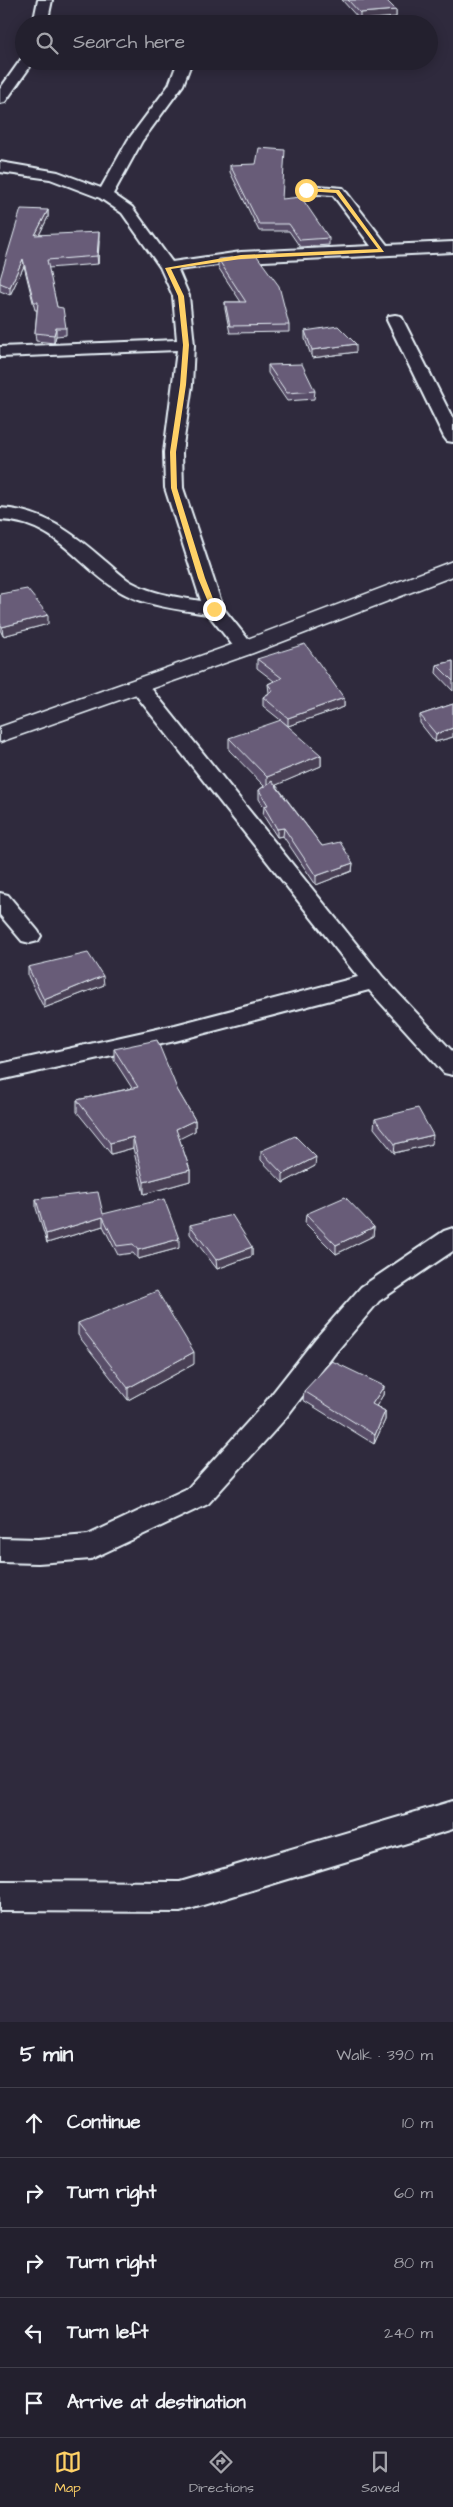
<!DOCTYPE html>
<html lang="en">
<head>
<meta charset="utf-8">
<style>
  :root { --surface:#23202e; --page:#2f2d3a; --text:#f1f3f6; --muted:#a3a3aa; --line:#403e4a; --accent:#ffd166 }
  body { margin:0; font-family:"Architects Daughter",sans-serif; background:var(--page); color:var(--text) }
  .stop { position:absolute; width:15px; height:15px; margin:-11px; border:4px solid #ffd166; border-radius:50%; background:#fff }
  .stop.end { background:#ffd166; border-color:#fff; box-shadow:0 1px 5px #0008 }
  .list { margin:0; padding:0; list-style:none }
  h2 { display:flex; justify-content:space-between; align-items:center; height:65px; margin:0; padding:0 20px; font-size:21px }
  h2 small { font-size:16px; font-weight:400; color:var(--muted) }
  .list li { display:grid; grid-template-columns:32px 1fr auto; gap:15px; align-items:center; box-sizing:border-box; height:70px; padding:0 20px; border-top:1px solid var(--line) }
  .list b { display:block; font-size:19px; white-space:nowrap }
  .list em { font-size:16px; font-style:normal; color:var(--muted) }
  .icon { flex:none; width:28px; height:28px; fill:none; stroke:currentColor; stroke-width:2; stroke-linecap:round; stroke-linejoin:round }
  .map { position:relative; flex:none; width:453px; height:2022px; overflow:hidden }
  .search { position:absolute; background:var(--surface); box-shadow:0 2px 12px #0003; left:15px; right:15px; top:15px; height:55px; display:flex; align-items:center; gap:12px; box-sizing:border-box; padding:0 18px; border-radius:28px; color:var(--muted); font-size:19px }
  .sheet { height:415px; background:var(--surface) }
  nav { display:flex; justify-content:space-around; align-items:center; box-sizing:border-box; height:70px; border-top:1px solid var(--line); background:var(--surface); font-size:14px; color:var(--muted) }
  nav a { display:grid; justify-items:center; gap:2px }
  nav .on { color:var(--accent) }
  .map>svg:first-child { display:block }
</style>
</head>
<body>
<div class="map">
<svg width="453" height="2022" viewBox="0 0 453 2022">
  <rect width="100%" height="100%" fill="#2f2a3d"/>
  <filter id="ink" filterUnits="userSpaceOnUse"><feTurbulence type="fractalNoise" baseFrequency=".02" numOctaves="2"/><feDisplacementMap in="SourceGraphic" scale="10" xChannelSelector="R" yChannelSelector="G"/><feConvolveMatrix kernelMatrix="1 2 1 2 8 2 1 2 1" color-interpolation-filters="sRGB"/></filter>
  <g filter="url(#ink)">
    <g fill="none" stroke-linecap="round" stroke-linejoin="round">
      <defs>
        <path id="street" d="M38 0H52L47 24H33Z
          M22 58 24 61H34L5 102 0 103V89Z
          M178 61H192L183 85 142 141 113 194 132 207 172 262 241 252 371 246 333 195 301 193 298 190 306 185 343 188 387 245 453 242V252L241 262 178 270 189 296 194 345 192 385 182 452 183 488 223 608 255 648 252 652 245 654 238 652 208 614C177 609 142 606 116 589 75 563 55 522 0 520V508C43 510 73 533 104 560 113 567 121 576 131 582 152 594 177 597 201 601L165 488 164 452 177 350 0 357V347L177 340 173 296 160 267 122 213 100 198 50 179 0 172V162L58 172 101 188 128 140 169 85Z
          M395 315 401 316 403 320 453 419V442L447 441 444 437 387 320 389 316Z
          M139 680 146 682 382 976 453 1052V1075L444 1073 369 990 175 1041 0 1080V1064L175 1025 358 977 132 690 129 686 132 682Z
          M0 893 8 895 38 931 41 936 38 941 30 943 22 941 0 915Z
          M453 1228V1251L379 1301 336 1352 284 1420 208 1504 91 1559 38 1563 0 1562V1538L38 1539 88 1535 188 1488 264 1404 316 1338 361 1287 444 1231Z
          M453 1801V1829L180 1912 0 1911V1881L180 1882Z"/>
        <path id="secondary" d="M453 561V576L253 653 0 742V727L237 643Z"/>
      </defs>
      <use href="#street" stroke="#e8f1f8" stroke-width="4"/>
      <use href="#secondary" stroke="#e8f1f8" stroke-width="3"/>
      <use href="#street" fill="#2f2a3d" fill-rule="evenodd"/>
      <use href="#secondary" fill="#2f2a3d" fill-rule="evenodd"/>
    </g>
    <path fill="#594e67" stroke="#e8f1f8" d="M342 0H386L396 10V17L360 20Z
      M230 165 282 199 329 238V245L300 247 289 231H259L230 172Z
      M48 210V217L39 235 99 240 98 264 48 268 57 307 66 328V335L56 336 54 343 36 341 35 333 37 310H35L24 266 10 295 0 291V279Z
      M218 259 289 325V332L230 333 225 309V302H241L218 267Z
      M305 331 356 352 312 358 305 339Z
      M268 365 315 391 314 399 287 401 268 373Z
      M0 594 48 624 3 636 0 630Z
      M257 659 344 698V707L288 726 263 706V697L269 693 268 684 274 681 257 668Z
      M453 661V691L436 673 437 665Z
      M453 704V737L435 742 420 723V715Z
      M229 738 321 755V766L276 785 322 846 353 863 352 871 316 885 283 836 277 837 263 815 264 807 259 799V790L264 786 229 750Z
      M28 967 104 985 44 1008 28 976Z
      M114 1049 178 1091 195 1120V1131L179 1138 190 1170V1181L144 1194 133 1148 111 1154 77 1112V1100L132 1088 114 1060Z
      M375 1119 432 1144 394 1153 374 1128Z
      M261 1151 315 1166 283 1183 261 1160Z
      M36 1199 103 1214 179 1248 138 1259 133 1253 118 1255 103 1226 47 1243 36 1208Z
      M306 1214 374 1227 373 1236 336 1254 305 1223Z
      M190 1225 252 1247V1256L217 1269 190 1234Z
      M78 1323 194 1364 128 1400 78 1335Z
      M384 1386 383 1395 376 1406 385 1411V1420L374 1444 303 1400 304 1391Z"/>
    <path fill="#484054" stroke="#e8f1f8" d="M396 10V17L360 20V13Z
      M48 210V217L35 243V235Z
      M99 232V240L98 264 97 256Z
      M23 259 24 266 10 295V287Z
      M56 328V336L54 343V335Z
      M356 344V352L312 358V350Z
      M48 615V624L3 636 2 627Z
      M344 698V707L288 726V718Z
      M453 728V737L435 742 436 734Z
      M321 755V766L267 789V777Z
      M284 828 283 836 277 837V829Z
      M353 863 352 871 316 885V876Z
      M103 976 104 985 44 1008V1000Z
      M195 1120V1131L177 1140 176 1129Z
      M433 1135 432 1144 394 1153 395 1144Z
      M133 1137V1148L111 1154 110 1143Z
      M316 1157 315 1166 283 1183V1174Z
      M190 1170V1181L144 1194V1182Z
      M103 1217V1226L47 1243 46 1234Z
      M374 1227 373 1236 336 1254V1245Z
      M179 1239V1248L138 1259V1250Z
      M252 1247V1256L217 1269 216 1260Z
      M194 1352V1364L128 1400V1388Z
      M384 1386 383 1395 372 1413V1404Z
      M385 1411V1420L374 1444 375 1435Z"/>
    <path fill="#675b78" stroke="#e8f1f8" d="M348 0H386L396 10 360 13Z
      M259 148 285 150 282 199 301 197 329 238 300 240 289 224H259L230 165 256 164Z
      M21 209 48 210 35 235 99 232 97 256 47 260 57 307 63 308 66 328H56L54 335 35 333 38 302H34L23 259 10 287 0 283V279Z
      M257 256 279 286 289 325 230 326 225 302H246L218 259Z
      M338 326 356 344 312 350 305 331Z
      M302 364 315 391 287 393 268 365Z
      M27 589 48 615 2 627 0 623V594Z
      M305 644 344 698 288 718 263 697 273 691 268 684 282 678 257 659Z
      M453 661V681L437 665Z
      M453 704V728L436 734 420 715Z
      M281 720 321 755 267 777 229 738Z
      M272 781 322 846 340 842 353 863 316 876 284 828 277 829 264 806 268 805 259 790Z
      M88 953 103 976 44 1000 28 967Z
      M157 1040 178 1091 195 1120 176 1129 190 1170 144 1182 133 1137 110 1143 77 1100 138 1087 114 1049Z
      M418 1108 433 1135 395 1144 375 1119Z
      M295 1136 316 1157 283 1174 261 1151Z
      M98 1192 103 1214 164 1199 179 1239 138 1250 133 1244 117 1246 103 1217 46 1234 36 1199Z
      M345 1197 374 1227 336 1245 306 1214Z
      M232 1215 252 1247 216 1260 190 1225Z
      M157 1291 194 1352 128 1388 78 1323Z
      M332 1361 384 1386 372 1404 385 1411 375 1435 304 1391Z"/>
  </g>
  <path fill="#ffd166" d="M306 188 339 190 384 252 241 259 171 269 184 296 189 345 186 385 176 452 177 488 205 578 217 609 214 611 211 609 198 578 171 488 170 452 180 385 183 345 178 296 165 268 241 255 378 249 336 193 304 191Z"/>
</svg>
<div class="stop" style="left:306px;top:190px"></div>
<div class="stop end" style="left:214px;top:609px"></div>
<div class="search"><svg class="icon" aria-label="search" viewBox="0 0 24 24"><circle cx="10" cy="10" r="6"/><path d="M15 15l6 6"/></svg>Search here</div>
</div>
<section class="sheet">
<h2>5 min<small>Walk · 390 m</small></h2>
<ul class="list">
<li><svg class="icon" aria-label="ahead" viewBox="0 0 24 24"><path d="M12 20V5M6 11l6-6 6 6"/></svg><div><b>Continue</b></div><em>10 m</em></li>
<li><svg class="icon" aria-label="right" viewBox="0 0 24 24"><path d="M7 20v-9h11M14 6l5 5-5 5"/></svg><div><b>Turn right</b></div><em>60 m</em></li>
<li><svg class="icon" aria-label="right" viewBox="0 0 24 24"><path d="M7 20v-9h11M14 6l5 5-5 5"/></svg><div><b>Turn right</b></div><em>80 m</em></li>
<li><svg class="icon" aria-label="left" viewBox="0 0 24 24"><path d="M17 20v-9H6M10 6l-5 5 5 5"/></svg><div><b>Turn left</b></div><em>240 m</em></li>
<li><svg class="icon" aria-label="arrive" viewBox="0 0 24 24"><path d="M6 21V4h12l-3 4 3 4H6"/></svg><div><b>Arrive at destination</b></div></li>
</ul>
</section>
<nav>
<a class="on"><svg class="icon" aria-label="map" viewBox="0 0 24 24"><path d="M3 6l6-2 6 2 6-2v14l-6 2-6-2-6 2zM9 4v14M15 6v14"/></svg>Map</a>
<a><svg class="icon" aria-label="directions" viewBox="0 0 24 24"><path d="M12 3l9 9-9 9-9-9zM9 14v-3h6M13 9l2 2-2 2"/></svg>Directions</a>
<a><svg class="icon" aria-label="saved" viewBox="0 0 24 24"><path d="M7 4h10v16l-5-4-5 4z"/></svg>Saved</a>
</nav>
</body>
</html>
